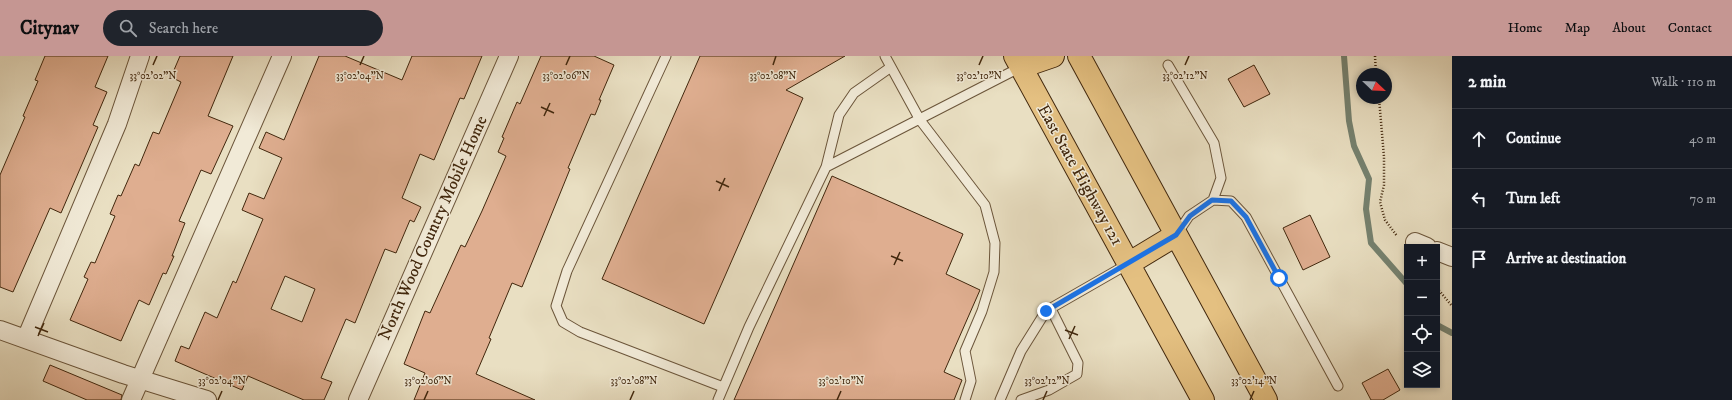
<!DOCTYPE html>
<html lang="en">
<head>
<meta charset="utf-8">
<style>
  :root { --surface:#171b24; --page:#20242c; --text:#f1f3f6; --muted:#9ea1a6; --line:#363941; --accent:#c59692 }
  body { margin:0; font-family:"IM FELL DW Pica",serif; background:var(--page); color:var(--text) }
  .controls { position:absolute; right:12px; bottom:12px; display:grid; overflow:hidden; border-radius:0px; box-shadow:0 2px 6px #0003 }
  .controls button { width:36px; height:36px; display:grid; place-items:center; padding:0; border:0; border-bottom:1px solid var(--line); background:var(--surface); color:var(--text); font:20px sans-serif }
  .compass { position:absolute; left:1356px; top:12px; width:36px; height:36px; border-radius:50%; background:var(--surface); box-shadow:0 2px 6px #0003; rotate:113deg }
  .stop { position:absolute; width:12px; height:12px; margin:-9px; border:3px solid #1a73e8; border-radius:50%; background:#fff }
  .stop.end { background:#1a73e8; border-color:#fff; box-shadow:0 1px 4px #0008 }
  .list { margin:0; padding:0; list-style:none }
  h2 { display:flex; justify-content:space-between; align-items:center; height:52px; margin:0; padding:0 16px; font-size:17px }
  h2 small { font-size:13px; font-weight:400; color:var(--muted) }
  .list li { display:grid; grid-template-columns:26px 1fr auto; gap:12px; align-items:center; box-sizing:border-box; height:60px; padding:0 16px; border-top:1px solid var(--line) }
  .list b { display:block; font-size:15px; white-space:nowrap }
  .list em { font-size:13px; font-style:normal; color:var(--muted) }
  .icon { flex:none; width:22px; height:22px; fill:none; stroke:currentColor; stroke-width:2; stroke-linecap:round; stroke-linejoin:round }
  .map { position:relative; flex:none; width:1452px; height:344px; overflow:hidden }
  header { display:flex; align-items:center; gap:24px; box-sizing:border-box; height:56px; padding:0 20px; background:var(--accent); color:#111 }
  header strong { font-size:19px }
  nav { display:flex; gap:22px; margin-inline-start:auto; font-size:14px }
  .search { width:280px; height:36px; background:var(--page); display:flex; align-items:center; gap:10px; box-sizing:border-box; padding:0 14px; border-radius:22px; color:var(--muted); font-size:15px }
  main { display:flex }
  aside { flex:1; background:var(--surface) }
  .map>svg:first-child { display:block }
</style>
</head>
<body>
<header>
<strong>Citynav</strong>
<div class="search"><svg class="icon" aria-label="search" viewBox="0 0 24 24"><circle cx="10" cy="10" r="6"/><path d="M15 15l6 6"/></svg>Search here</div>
<nav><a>Home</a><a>Map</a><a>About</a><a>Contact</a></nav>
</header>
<main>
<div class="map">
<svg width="1452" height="344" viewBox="0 0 1452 344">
  <rect width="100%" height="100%" fill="#e9dfc2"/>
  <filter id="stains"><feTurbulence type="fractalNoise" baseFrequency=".005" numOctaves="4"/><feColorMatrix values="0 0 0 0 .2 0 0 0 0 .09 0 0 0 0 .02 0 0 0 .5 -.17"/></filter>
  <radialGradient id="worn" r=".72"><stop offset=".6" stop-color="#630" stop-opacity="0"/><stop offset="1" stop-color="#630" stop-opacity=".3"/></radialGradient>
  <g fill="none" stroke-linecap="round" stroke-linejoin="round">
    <path stroke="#75816f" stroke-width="6" d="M1344 0 1349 65 1354 90 1369 123 1366 153 1371 187 1407 228
      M1437 269 1452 277"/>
  </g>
  <path fill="#dfae90" stroke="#41270d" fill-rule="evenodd" d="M45 0H108L95 31 107 36 93 69 98 71 61 157 50 152 13 236 0 231V119L25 61 23 60 38 25 35 24Z
    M180 0H233L208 60 233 70 211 118 201 114 179 165 185 167 172 200H174L166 218 163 217 149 249 139 244 121 285 70 264 88 223 84 221 91 206 95 207 115 160 110 158 118 139 121 140 135 108 139 110 153 76 159 78 181 26 171 21Z
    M319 0H345L402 24 412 0H482L464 43 460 42 434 104 420 98 402 142 421 151 414 166 410 164 396 197 385 193 355 267 346 263 321 322 332 326 324 344H304L248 320 242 334 175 305 181 290 189 293 205 256 217 262 233 225 236 227 263 163 242 154 249 137 264 143 282 102 259 92 266 76 284 84ZM285 220 315 233 302 266 271 253Z
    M541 0H594L614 9 599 44H601L595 59 591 58 568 112 570 113 522 231 512 227 489 282 491 283 476 318 535 344H414L425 317 404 308 425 255 430 257 461 189 465 191 482 155 506 100 498 96 504 82 502 81 517 46 520 48Z
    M700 0H845L786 34 803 42 704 268 602 223Z
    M1254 9 1270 38 1244 51 1228 23Z
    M832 120 963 178 946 218 980 234 944 316 962 324 954 344H734Z
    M1310 159 1330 201 1303 214 1283 172Z
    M50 309 122 339 121 344H87L43 325Z
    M1388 313 1400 334 1383 344H1371L1362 327Z"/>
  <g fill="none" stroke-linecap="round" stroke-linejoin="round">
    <defs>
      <path id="service" d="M666 0 567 215 556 250 563 266 580 276 723 331
        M885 0 920 64 985 149 995 187 994 216 982 255 965 295 971 325 965 344
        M1168 9 1214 87 1221 122 1213 144
        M826 111 839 59 854 37 891 11
        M1177 178 1189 160 1213 144 1231 145 1246 161 1338 330
        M718 344 749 271 826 111 1021 11
        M1000 344 1021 295 1046 255 1128 208
        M1021 344 1049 334 1077 318 1078 307 1051 253"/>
      <path id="minor" d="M1415 186 1427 191
        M1437 195 1452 201
        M0 274 123 318 207 344
        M26 283 117 68 140 0
        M131 344 282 0
        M358 344 509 0"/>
      <path id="primary" d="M1015 0 1203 344
        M1079 0 1266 344
        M1021 11 1053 0
        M1128 208 1176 179"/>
    </defs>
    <use href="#service" stroke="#6b553a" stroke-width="11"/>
    <use href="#minor" stroke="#6b553a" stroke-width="20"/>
    <use href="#primary" stroke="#41270d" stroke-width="24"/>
    <path stroke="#41270d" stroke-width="2.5" stroke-dasharray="1 2" stroke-linecap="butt" d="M1375 0 1376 18
      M1379 42 1384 101V129L1380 146 1385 164 1397 180
      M1437 232 1452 250"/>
    <use href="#service" stroke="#f1ead7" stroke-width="9"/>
    <use href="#minor" stroke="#f1ead7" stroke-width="18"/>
    <use href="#primary" stroke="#e4c081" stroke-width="22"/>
  </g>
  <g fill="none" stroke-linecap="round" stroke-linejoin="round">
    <path stroke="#1a73e8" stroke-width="5" d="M1046 255 1176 179 1190 160 1212 144 1231 145 1246 161 1279 222"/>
  </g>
  <path fill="none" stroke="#41270d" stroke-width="1.5" d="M153 9 157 0M360 9 364 0M566 9 570 0M773 9 776 0M979 9 983 0M1185 9 1189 0M541 51 554 57M544 60 550 47M716 125 729 131M719 135 725 122M891 200 903 205M894 209 900 196M35 271 48 276M1065 274 1078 279M38 280 44 267M1069 283 1075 270M218 344 222 335M424 344 428 335M630 344 634 335M837 344 841 335M1043 344 1047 335M1250 344 1254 335"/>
  <g text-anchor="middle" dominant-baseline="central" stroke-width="3" stroke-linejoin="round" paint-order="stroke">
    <g font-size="17" fill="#41270d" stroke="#f1ead7">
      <text transform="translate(1080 119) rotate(61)">East State Highway 121</text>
      <text transform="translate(433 172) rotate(-66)">North Wood Country Mobile Home</text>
    </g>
  </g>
  <g font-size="10" text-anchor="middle" fill="#41270d" stroke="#f1ead7" stroke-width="3" stroke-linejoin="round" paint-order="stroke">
    <text x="153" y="23">33°02'02"N</text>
    <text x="360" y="23">33°02'04"N</text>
    <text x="566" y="23">33°02'06"N</text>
    <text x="773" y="23">33°02'08"N</text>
    <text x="979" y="23">33°02'10"N</text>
    <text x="1185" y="23">33°02'12"N</text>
    <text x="222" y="328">33°02'04"N</text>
    <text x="428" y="328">33°02'06"N</text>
    <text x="634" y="328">33°02'08"N</text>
    <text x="841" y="328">33°02'10"N</text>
    <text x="1047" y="328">33°02'12"N</text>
    <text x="1254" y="328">33°02'14"N</text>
  </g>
  <rect width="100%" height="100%" filter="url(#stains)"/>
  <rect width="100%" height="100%" fill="url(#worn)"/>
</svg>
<div class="controls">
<button>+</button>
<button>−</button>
<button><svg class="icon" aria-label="locate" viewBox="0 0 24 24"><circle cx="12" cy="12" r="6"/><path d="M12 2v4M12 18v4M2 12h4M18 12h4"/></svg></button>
<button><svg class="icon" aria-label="layers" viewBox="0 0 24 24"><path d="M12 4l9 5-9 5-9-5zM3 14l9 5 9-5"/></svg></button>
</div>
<svg class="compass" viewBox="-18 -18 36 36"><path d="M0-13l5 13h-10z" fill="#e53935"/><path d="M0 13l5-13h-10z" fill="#9ea1a6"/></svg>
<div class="stop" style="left:1279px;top:222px"></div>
<div class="stop end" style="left:1046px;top:255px"></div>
</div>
<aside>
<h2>2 min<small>Walk · 110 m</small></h2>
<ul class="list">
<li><svg class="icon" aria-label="ahead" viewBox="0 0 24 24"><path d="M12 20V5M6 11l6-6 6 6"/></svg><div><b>Continue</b></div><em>40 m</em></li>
<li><svg class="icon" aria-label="left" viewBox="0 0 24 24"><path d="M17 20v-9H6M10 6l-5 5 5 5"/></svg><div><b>Turn left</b></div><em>70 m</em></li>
<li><svg class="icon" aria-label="arrive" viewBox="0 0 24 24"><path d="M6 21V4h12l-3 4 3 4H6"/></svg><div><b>Arrive at destination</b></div></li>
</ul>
</aside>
</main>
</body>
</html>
